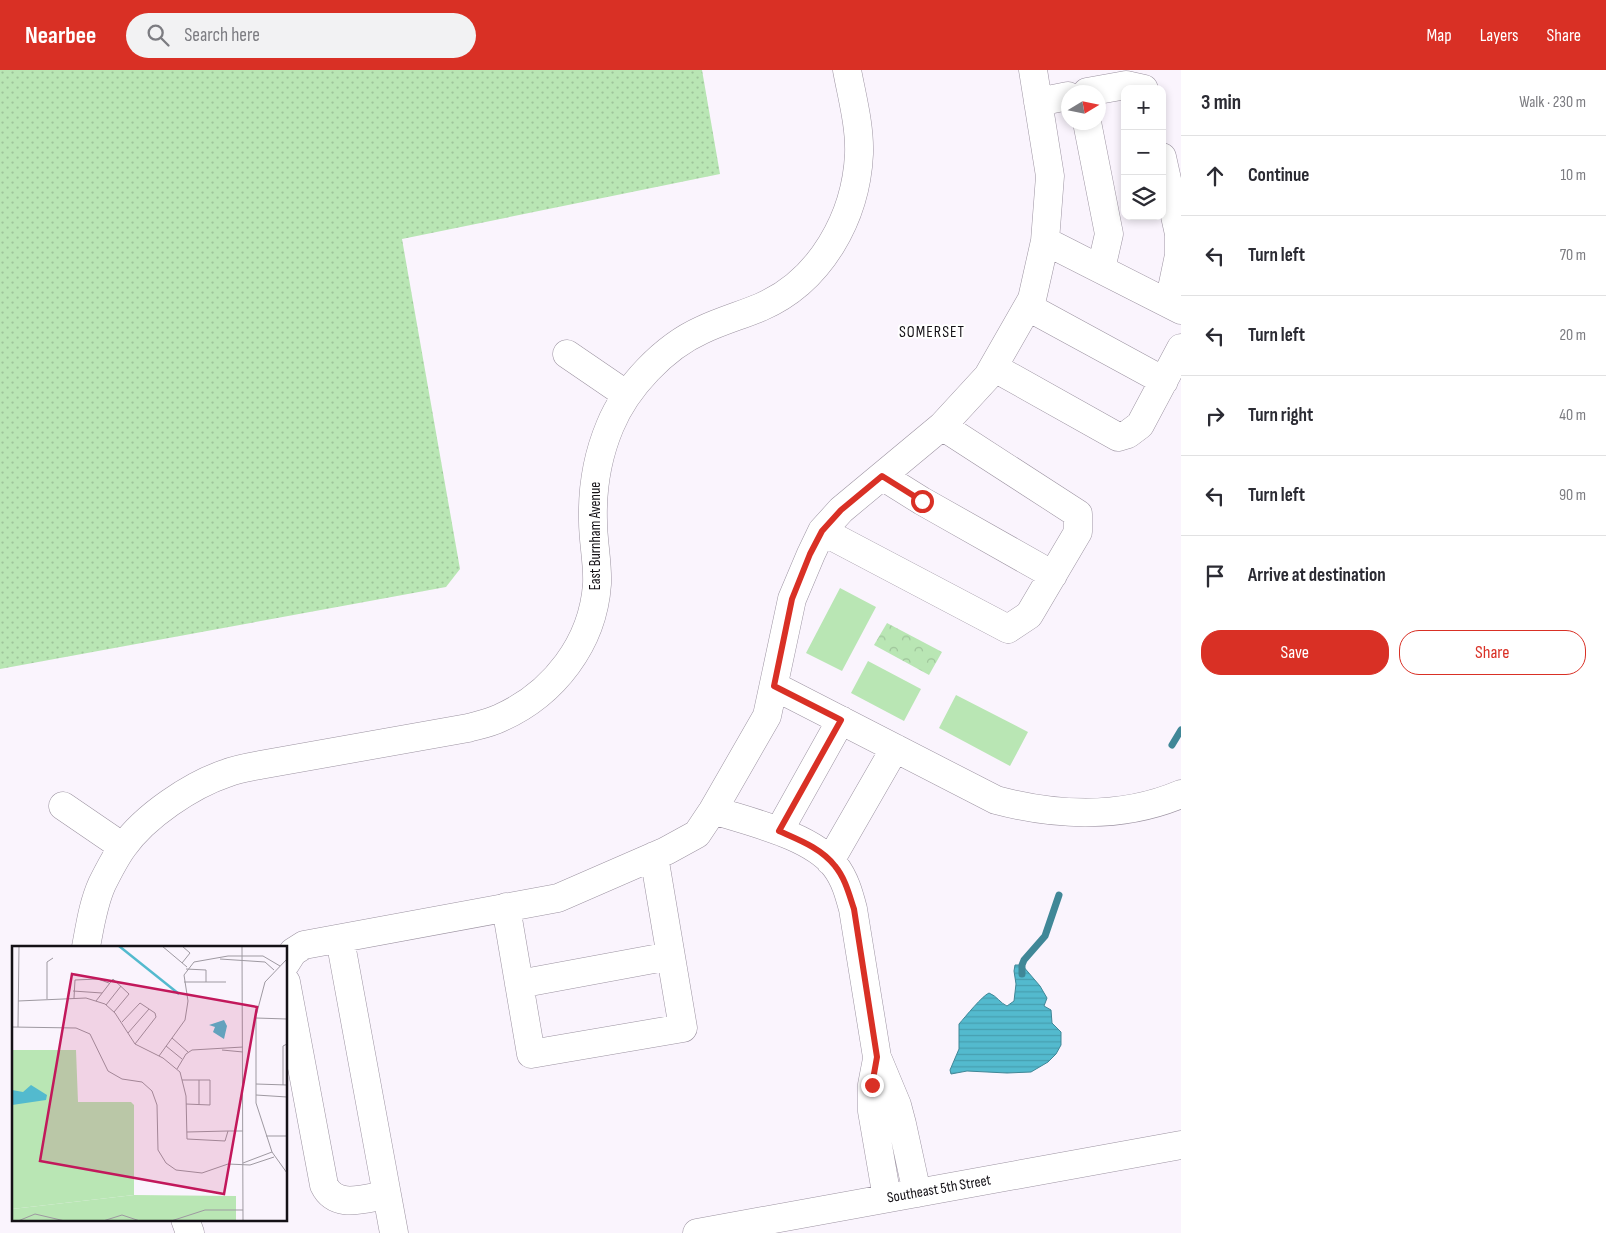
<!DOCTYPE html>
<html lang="en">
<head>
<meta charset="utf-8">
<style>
  :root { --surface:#fff; --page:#f2f2f3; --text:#2b2b33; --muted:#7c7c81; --line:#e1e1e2; --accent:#d93025 }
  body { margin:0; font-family:"Sofia Sans Condensed",sans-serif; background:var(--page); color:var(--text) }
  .controls { position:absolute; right:15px; top:15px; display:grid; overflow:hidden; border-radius:10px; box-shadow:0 2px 8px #0003 }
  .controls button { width:45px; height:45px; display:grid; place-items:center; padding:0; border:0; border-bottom:1px solid var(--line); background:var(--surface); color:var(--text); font:25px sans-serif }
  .compass { position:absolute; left:1061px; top:15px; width:45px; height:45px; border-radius:50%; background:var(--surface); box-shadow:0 2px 8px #0003; rotate:80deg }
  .stop { position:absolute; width:15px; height:15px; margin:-11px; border:4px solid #d93025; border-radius:50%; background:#fff }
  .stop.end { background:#d93025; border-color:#fff; box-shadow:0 1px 5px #0008 }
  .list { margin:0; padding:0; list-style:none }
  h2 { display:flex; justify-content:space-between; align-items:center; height:65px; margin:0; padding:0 20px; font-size:21px }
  h2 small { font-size:16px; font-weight:400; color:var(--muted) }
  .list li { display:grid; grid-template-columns:32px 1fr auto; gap:15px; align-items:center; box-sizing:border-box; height:80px; padding:0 20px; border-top:1px solid var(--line) }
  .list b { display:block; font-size:19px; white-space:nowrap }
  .list em { font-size:16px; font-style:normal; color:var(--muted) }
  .actions { display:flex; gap:10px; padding:15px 20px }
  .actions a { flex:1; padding:11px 0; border:1px solid var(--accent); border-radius:20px; text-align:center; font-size:18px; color:var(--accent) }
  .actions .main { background:var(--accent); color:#fff }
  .icon { flex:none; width:28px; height:28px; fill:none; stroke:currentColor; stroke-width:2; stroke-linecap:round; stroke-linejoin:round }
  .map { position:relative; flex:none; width:1181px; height:1163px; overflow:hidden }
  header { display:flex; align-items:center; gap:30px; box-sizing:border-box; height:70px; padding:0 25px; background:var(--accent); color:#fff }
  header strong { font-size:24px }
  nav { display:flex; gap:28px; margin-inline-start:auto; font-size:18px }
  .search { width:350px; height:45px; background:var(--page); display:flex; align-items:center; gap:12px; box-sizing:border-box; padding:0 18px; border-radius:28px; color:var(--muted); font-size:19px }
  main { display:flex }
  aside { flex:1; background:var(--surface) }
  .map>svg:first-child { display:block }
</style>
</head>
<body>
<header>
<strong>Nearbee</strong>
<div class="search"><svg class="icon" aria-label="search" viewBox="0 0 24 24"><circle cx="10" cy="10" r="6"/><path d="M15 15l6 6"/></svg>Search here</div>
<nav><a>Map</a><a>Layers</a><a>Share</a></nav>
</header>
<main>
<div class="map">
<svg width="1181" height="1163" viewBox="0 0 1181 1163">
  <defs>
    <pattern id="grass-dots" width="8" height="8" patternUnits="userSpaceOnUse" patternTransform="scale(1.25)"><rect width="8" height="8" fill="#b9e6b4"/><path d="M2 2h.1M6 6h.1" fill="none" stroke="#9ec49a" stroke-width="1.8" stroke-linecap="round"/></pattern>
    <pattern id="forest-crowns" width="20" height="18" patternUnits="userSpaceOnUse" patternTransform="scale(1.25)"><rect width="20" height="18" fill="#b9e6b4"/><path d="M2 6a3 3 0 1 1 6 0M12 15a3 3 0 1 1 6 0" fill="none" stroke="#9ec49a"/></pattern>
    <pattern id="water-rules" width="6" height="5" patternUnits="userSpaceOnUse" patternTransform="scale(1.25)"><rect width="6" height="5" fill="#53bace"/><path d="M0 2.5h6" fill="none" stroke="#479fb0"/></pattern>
  </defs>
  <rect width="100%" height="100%" fill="#faf4fd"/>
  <path fill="url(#grass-dots)" d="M0 0H702L720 104 402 169 460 499 446 517 0 599Z"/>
  <path fill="url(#forest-crowns)" d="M887 553 942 582 929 605 874 575Z"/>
  <path fill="#b9e6b4" d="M840 518 876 537 842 601 806 583Z
    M868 591 921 619 904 651 851 623Z
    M956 625 1028 662 1010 696 939 658Z"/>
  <path fill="url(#water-rules)" stroke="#408797" d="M1015 895H1022L1040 916 1047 928 1044 936 1051 940 1052 953 1061 962V975L1056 984 1048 992 1031 1002 1007 1003 967 1001 951 1004 950 1000 959 979V954C966 946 982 926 989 923 997 926 1000 933 1007 936L1014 931 1016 914 1014 901Z"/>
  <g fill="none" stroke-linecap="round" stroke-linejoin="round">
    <path stroke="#408797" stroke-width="7" d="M1172 675 1181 660
      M1022 904V895L1024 890 1045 866 1059 825"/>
    <defs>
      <path id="minor" d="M1087 22 1126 15 1144 19
        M1038 32 1068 26
        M1087 52 1109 164 1101 199
        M1162 87 1179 164V185L1169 233
        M1045 171 1181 240
        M1028 237 1164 311
        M567 284 627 325
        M993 297 1118 367 1128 364 1140 355 1181 278
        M882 406 922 431 1053 505
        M822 461 1008 559 1029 545 1078 462V444L942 356
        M774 616 996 730C1056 746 1122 749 1181 724
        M63 736 123 777
        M713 740C749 752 811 765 835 796 845 809 849 824 853 839L877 987 897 1035 902 1054 917 1123
        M779 761 841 650
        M830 791 895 678
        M506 837 531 984 683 958 654 786
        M340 869 387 1125
        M86 877C90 856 93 834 102 814 108 802 115 788 123 777 145 746 191 715 227 703 237 699 249 697 260 695L468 658C479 655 490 653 500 648 554 624 593 573 597 514 598 493 593 472 593 451 592 418 597 387 610 356 626 317 664 277 702 260 721 251 742 245 761 237 821 211 856 147 859 84 860 56 852 27 847 0
        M286 893 293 882 304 875 558 828 666 781 697 764 713 740 767 646 792 529 811 484 822 461 841 440 942 356 988 306 1032 229 1045 171 1050 106 1033 0
        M286 912 324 1115C336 1140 365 1128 387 1125L394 1163
        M519 914 670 886
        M877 989 872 1015V1041L887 1128
        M185 1149 190 1163
        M697 1163 1181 1075"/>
    </defs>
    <use href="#minor" stroke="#9c93a1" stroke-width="29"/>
    <use href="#minor" stroke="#fff" stroke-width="28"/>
  </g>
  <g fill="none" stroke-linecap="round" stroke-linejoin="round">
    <path stroke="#d93025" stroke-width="6" d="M872 1015 877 987 854 839C849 824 845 808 835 796 821 778 799 770 779 761L841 650 774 616 792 529 810 484 822 461 841 440 882 406 922 431"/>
  </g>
  <g text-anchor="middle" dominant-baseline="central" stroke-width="4" stroke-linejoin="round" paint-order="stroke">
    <g font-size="15" fill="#141116" stroke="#fff">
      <text transform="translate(595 466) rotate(-90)">East Burnham Avenue</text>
      <text transform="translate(939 1119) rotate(-10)">Southeast 5th Street</text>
    </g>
    <g font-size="16" letter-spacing="1" fill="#141116" stroke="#fff">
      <text x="932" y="262">SOMERSET</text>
    </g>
  </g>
  <g transform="translate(12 876)">
    <rect width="275" height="275" fill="#faf4fd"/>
    <path d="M0 104H64L66 156H119L122 159V249L0 263Z" fill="#b9e6b4"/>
    <path d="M122 249 224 250V275H0V263Z" fill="#b9e6b4"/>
    <path d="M212 74 215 80 212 93 201 86 203 81 197 79ZM19 139 35 149 34 154 0 159V144L11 146Z" fill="#53bace"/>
    <path fill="none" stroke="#53bace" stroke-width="2.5" d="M107 0 167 48"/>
    <path fill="none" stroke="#9e99a1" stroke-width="1" d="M150 0 175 21M170 0 178 7 170 17M230 0 231 275M208 13 253 16 262 24M275 13 253 36 244 70V157L260 206 275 227M174 23 194 24V36M172 36H214M61 45 90 47M62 52 63 34 86 33 97 37M35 53V16L41 12M6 55 74 52 93 58 103 67 123 98 151 112 168 126 174 150 175 193 213 195 216 185H231M84 55 101 33 117 48 102 66M94 59 109 40M244 72 275 73M110 76 128 57 143 67 144 71 123 98M0 81 64 82 78 88 96 125 110 133 130 136 140 145 145 159 146 204 154 217 164 224 190 227 216 218 238 219 262 211M6 81 7 0M116 87 137 63M160 92 176 106M154 100 170 113M210 104 231 106M147 110 173 74 176 55 172 29 182 16 216 10H251L268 20M165 123 174 108 180 104 231 101M170 134H198V159L174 158M187 134V158M244 138 275 139M271 139V100L275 98M244 149 275 151M175 186 216 185M254 190H275M231 217 260 206M6 275 23 268 53 275M91 275 110 269 128 275M159 275 193 264H231"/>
    <path fill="#c2185b" fill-opacity="0.15" stroke="#c2185b" stroke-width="2.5" d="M60 28 245 61 212 248 28 215Z"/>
    <rect width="275" height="275" fill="none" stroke="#141116" stroke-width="2.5"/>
  </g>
</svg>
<div class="controls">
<button>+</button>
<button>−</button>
<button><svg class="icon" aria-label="layers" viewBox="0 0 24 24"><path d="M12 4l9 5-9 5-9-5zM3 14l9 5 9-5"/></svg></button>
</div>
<svg class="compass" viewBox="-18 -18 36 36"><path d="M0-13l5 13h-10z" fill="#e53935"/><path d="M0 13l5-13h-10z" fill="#7c7c81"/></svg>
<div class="stop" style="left:922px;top:431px"></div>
<div class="stop end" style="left:872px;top:1015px"></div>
</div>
<aside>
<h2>3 min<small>Walk · 230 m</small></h2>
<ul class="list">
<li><svg class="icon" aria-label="ahead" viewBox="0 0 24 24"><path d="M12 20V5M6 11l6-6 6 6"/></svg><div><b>Continue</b></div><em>10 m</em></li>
<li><svg class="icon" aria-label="left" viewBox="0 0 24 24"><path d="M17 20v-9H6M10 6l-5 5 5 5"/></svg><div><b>Turn left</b></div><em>70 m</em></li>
<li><svg class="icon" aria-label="left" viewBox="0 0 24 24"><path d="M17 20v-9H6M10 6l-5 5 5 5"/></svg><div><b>Turn left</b></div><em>20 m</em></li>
<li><svg class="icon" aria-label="right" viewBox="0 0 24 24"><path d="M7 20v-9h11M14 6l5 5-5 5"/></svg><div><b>Turn right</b></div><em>40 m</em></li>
<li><svg class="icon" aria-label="left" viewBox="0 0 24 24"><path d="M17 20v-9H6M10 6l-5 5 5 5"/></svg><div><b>Turn left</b></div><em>90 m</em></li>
<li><svg class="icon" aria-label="arrive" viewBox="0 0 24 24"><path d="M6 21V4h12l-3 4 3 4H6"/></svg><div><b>Arrive at destination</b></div></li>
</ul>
<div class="actions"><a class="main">Save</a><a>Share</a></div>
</aside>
</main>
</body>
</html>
